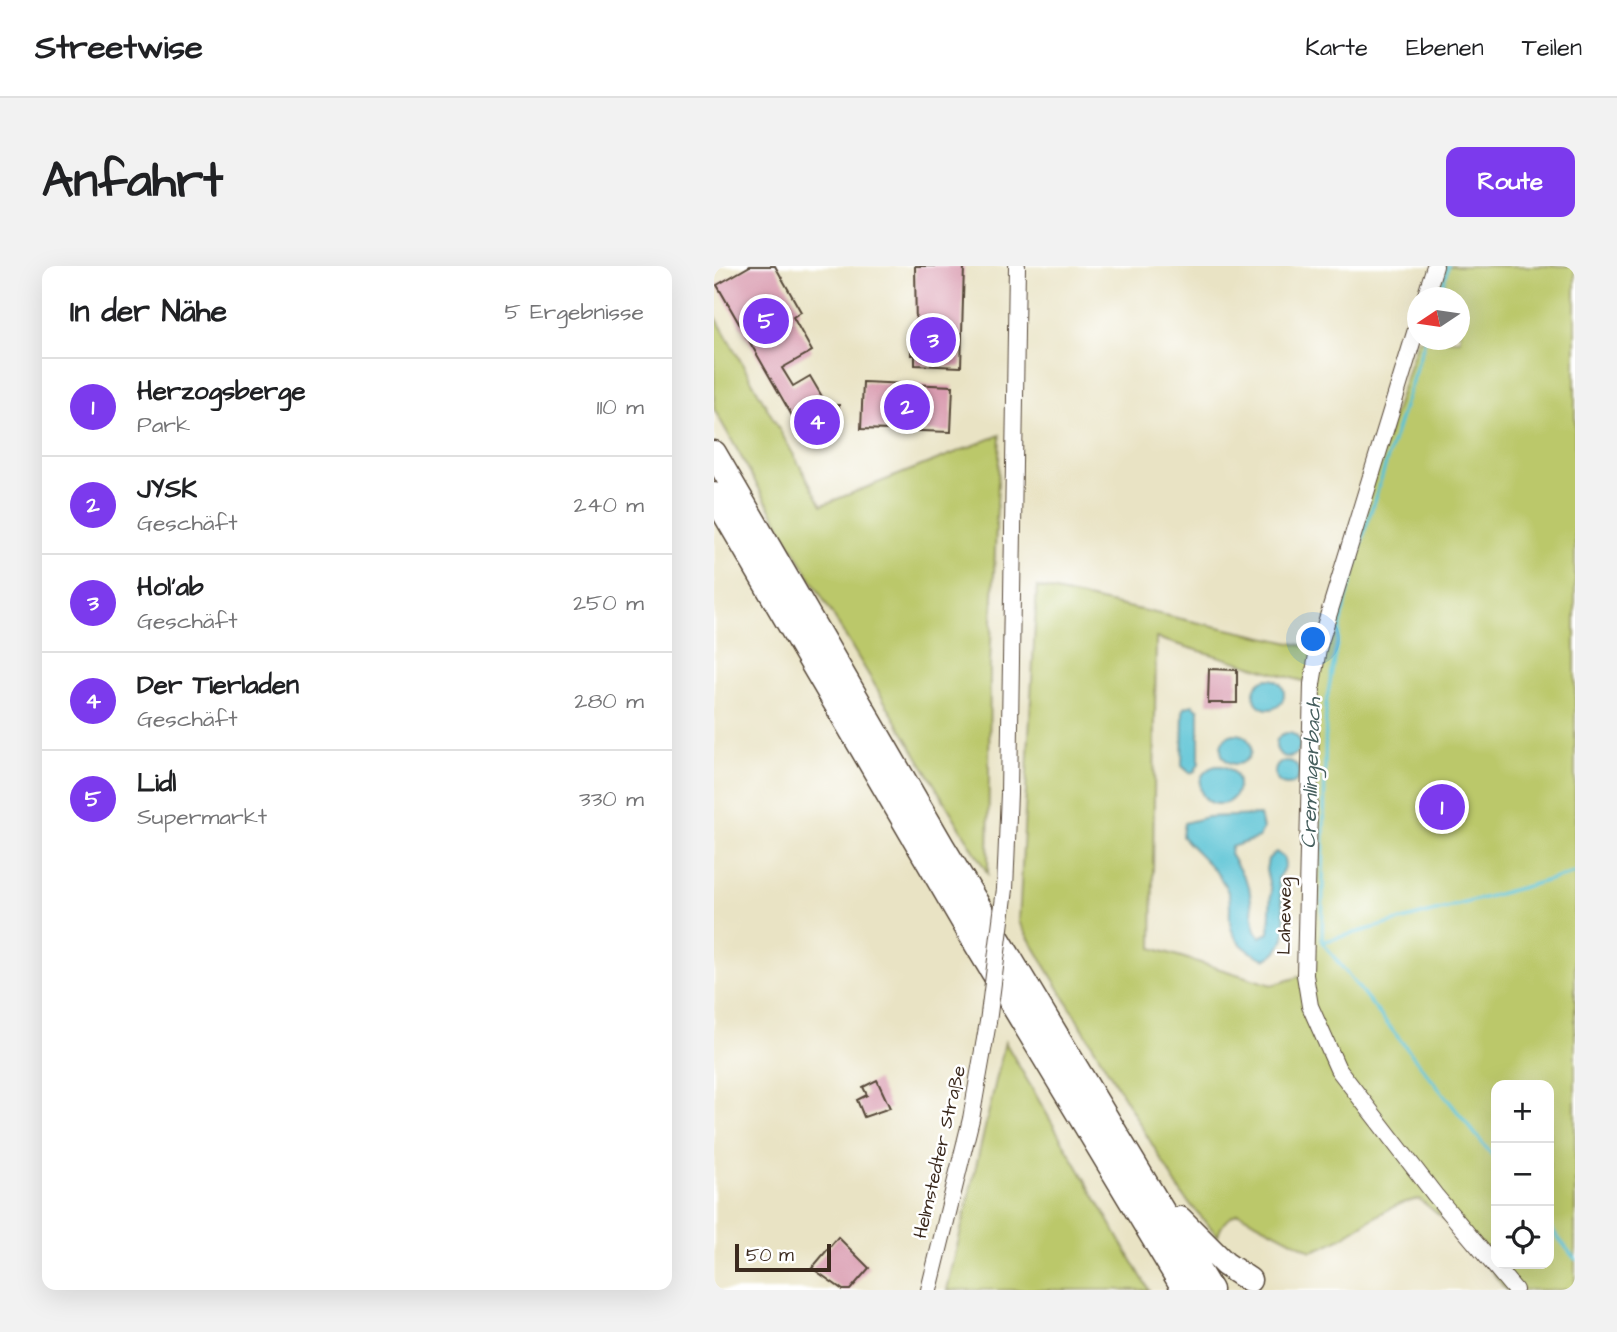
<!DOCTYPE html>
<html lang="de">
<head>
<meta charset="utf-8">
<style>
  :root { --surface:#fff; --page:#f2f2f2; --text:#202124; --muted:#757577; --line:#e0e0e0; --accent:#7c3aed }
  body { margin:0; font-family:"Architects Daughter",sans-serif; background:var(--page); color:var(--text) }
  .controls { position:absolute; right:21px; bottom:21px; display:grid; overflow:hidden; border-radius:14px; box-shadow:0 7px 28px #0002 }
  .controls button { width:63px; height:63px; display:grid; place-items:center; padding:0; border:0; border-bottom:2px solid var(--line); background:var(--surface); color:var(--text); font:35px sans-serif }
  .compass { position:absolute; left:693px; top:21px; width:63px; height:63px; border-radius:50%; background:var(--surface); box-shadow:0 7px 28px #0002; rotate:257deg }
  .scale { position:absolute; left:21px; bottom:18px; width:96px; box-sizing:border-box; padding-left:7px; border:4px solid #3b2a1e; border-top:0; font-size:19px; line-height:24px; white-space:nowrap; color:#3b2a1e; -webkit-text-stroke:5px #fff; paint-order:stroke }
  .you { position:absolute; left:600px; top:374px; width:24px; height:24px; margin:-18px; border:5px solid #fff; border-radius:50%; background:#1a73e8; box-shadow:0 0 0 10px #1a73e833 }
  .badge { display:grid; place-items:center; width:46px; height:46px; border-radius:50%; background:var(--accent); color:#fff; font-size:23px; font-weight:700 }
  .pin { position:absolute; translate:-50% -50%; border:4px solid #fff; box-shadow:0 2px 7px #0006 }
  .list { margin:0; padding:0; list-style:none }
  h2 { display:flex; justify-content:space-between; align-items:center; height:91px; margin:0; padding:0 28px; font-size:30px }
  h2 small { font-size:23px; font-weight:400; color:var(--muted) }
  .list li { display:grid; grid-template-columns:46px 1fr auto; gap:21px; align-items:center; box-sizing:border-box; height:98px; padding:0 28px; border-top:2px solid var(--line) }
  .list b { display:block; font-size:26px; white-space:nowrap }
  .list p { margin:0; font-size:23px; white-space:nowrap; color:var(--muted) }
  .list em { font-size:23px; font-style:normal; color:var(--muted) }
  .icon { flex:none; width:38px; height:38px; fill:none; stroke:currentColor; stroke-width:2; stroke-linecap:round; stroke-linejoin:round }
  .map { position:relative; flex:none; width:861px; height:1024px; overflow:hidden; border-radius:14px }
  header { display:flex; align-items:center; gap:42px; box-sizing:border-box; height:98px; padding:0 35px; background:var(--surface); border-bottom:2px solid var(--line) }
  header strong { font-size:33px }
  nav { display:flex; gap:38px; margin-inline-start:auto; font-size:24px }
  .intro { display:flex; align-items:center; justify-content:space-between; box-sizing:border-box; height:168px; padding:0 42px }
  h1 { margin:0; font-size:49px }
  .button { padding:18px 32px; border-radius:14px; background:var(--accent); color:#fff; font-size:24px; font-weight:700 }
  main { display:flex; gap:42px; padding:0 42px }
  aside { flex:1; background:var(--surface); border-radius:14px; box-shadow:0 7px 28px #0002 }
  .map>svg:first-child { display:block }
</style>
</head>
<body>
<header>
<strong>Streetwise</strong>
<nav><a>Karte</a><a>Ebenen</a><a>Teilen</a></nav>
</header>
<div class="intro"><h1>Anfahrt</h1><a class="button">Route</a></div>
<main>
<aside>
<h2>In der Nähe<small>5 Ergebnisse</small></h2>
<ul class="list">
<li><span class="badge">1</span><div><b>Herzogsberge</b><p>Park</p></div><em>110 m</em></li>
<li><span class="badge">2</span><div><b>JYSK</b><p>Geschäft</p></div><em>240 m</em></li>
<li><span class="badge">3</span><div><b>Hol'ab</b><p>Geschäft</p></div><em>250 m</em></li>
<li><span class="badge">4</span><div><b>Der Tierladen</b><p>Geschäft</p></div><em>280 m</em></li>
<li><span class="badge">5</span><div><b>Lidl</b><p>Supermarkt</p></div><em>330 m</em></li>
</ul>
</aside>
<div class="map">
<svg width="861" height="1024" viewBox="0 0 861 1024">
  <rect width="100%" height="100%" fill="#fff"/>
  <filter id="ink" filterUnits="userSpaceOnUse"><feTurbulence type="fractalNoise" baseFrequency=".0143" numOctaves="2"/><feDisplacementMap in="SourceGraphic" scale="14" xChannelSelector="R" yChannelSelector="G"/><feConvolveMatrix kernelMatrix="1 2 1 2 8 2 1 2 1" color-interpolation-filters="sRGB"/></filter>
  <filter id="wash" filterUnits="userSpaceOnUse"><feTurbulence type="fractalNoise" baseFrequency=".00686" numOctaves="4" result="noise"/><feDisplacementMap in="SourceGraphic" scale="28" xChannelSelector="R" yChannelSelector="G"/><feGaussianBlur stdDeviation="1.57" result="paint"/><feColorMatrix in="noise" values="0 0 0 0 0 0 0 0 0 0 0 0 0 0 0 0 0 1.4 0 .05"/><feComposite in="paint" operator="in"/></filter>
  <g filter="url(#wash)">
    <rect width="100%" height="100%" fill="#e9e3c4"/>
    <path fill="#bbc86a" stroke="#7b7944" stroke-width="2" fill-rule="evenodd" d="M725 0H861V1024H792L750 969 705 933C665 939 637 974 597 985L525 947C513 951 507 958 504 970L469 930 305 656 323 321 604 383 704 74H746V32L715 31ZM442 372 598 418 591 709 558 719 438 682ZM782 819H835V998H782Z
      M0 48 108 239 286 169 276 400 274 608 84 291 0 143Z
      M291 776 435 1024H233Z"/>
    <path fill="#59c2d4" stroke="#4a7679" stroke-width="2" d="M540 428a15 15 0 1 1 30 0a15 15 0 1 1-30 0Z
      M479 439 485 444V497L481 505 476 507 468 500 469 446 471 441Z
      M562 479a12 12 0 1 1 24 0a12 12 0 1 1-24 0Z
      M507 483a15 15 0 1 1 30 0a15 15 0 1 1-30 0Z
      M561 507a12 12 0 1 1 24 0a12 12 0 1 1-24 0Z
      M486 519a19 19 0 1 1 38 0a19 19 0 1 1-38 0Z
      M546 549 549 563 545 572 517 581 516 588 535 620 541 665 546 671 555 667 557 625 552 604 554 593 562 586 570 592 571 600 564 612C566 638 585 677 552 693 536 688 517 674 516 656 515 645 518 634 513 624 504 603 482 587 468 570L470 557 493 551Z"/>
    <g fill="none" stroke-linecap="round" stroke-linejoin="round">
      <path stroke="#59c2d4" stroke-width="3.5" d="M725 32 734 0
        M711 74 651 264 628 350 612 438 608 676 782 894
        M608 676 861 607
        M835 960 861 993"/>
    </g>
    <g id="blocks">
      <path fill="#da9db1" d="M36 0H61L87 46 79 51 98 85 68 102 79 120 96 110 113 139H125V155L92 174 3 19Z
        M201 0H250L247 101 201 99V89H197L198 65H202Z
        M149 116 239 120 237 166 147 163Z
        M495 403 523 404V437H494Z
        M163 814 176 842 150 851 143 834 153 829 149 821Z
        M124 971 155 1002 136 1024H129L98 1002Z"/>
    </g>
  </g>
  <g filter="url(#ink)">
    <use href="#blocks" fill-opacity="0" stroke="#554637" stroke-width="2"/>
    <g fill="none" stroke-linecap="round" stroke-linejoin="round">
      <defs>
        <path id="minor" d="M711 32 721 0
          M704 57 604 383 598 418 591 709 596 740 624 803 721 929 801 1024
          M291 623 295 527 303 0
          M215 1024 257 853 274 756"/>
        <path id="highway" d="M0 187 228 580 496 1024
          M0 229 263 679 471 1024
          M466 953 511 998 535 1014"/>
      </defs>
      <use href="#minor" stroke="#554637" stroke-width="18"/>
      <use href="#highway" stroke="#554637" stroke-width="27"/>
      <use href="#minor" stroke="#fff" stroke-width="16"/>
      <use href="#highway" stroke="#fff" stroke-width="24"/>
      <defs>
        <path id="minor-bridge" d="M274 756 291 623"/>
      </defs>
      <use href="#minor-bridge" stroke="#554637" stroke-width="18" stroke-linecap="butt"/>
      <use href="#minor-bridge" stroke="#fff" stroke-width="16"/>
    </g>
  </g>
  <g text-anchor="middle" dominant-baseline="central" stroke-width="5" stroke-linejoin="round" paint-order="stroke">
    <g font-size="19" fill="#3b2a1e" stroke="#fff">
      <text transform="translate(571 650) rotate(-89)">Laheweg</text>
      <text transform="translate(226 886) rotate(-77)">Helmstedter Straße</text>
    </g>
    <g font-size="21" font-style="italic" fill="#465f5e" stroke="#fff">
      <text transform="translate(597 507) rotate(-88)">Cremlingerbach</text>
    </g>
  </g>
</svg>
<div class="controls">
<button>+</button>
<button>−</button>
<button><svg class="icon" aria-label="locate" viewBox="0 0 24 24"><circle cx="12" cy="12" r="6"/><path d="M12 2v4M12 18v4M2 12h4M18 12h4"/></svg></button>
</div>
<svg class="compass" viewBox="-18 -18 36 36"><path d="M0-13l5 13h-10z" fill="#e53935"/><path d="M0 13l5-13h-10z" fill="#757577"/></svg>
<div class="scale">50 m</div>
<div class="you"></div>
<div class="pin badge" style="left:728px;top:541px">1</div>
<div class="pin badge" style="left:193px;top:141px">2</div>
<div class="pin badge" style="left:219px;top:74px">3</div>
<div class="pin badge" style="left:103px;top:156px">4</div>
<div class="pin badge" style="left:52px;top:55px">5</div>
</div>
</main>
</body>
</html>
